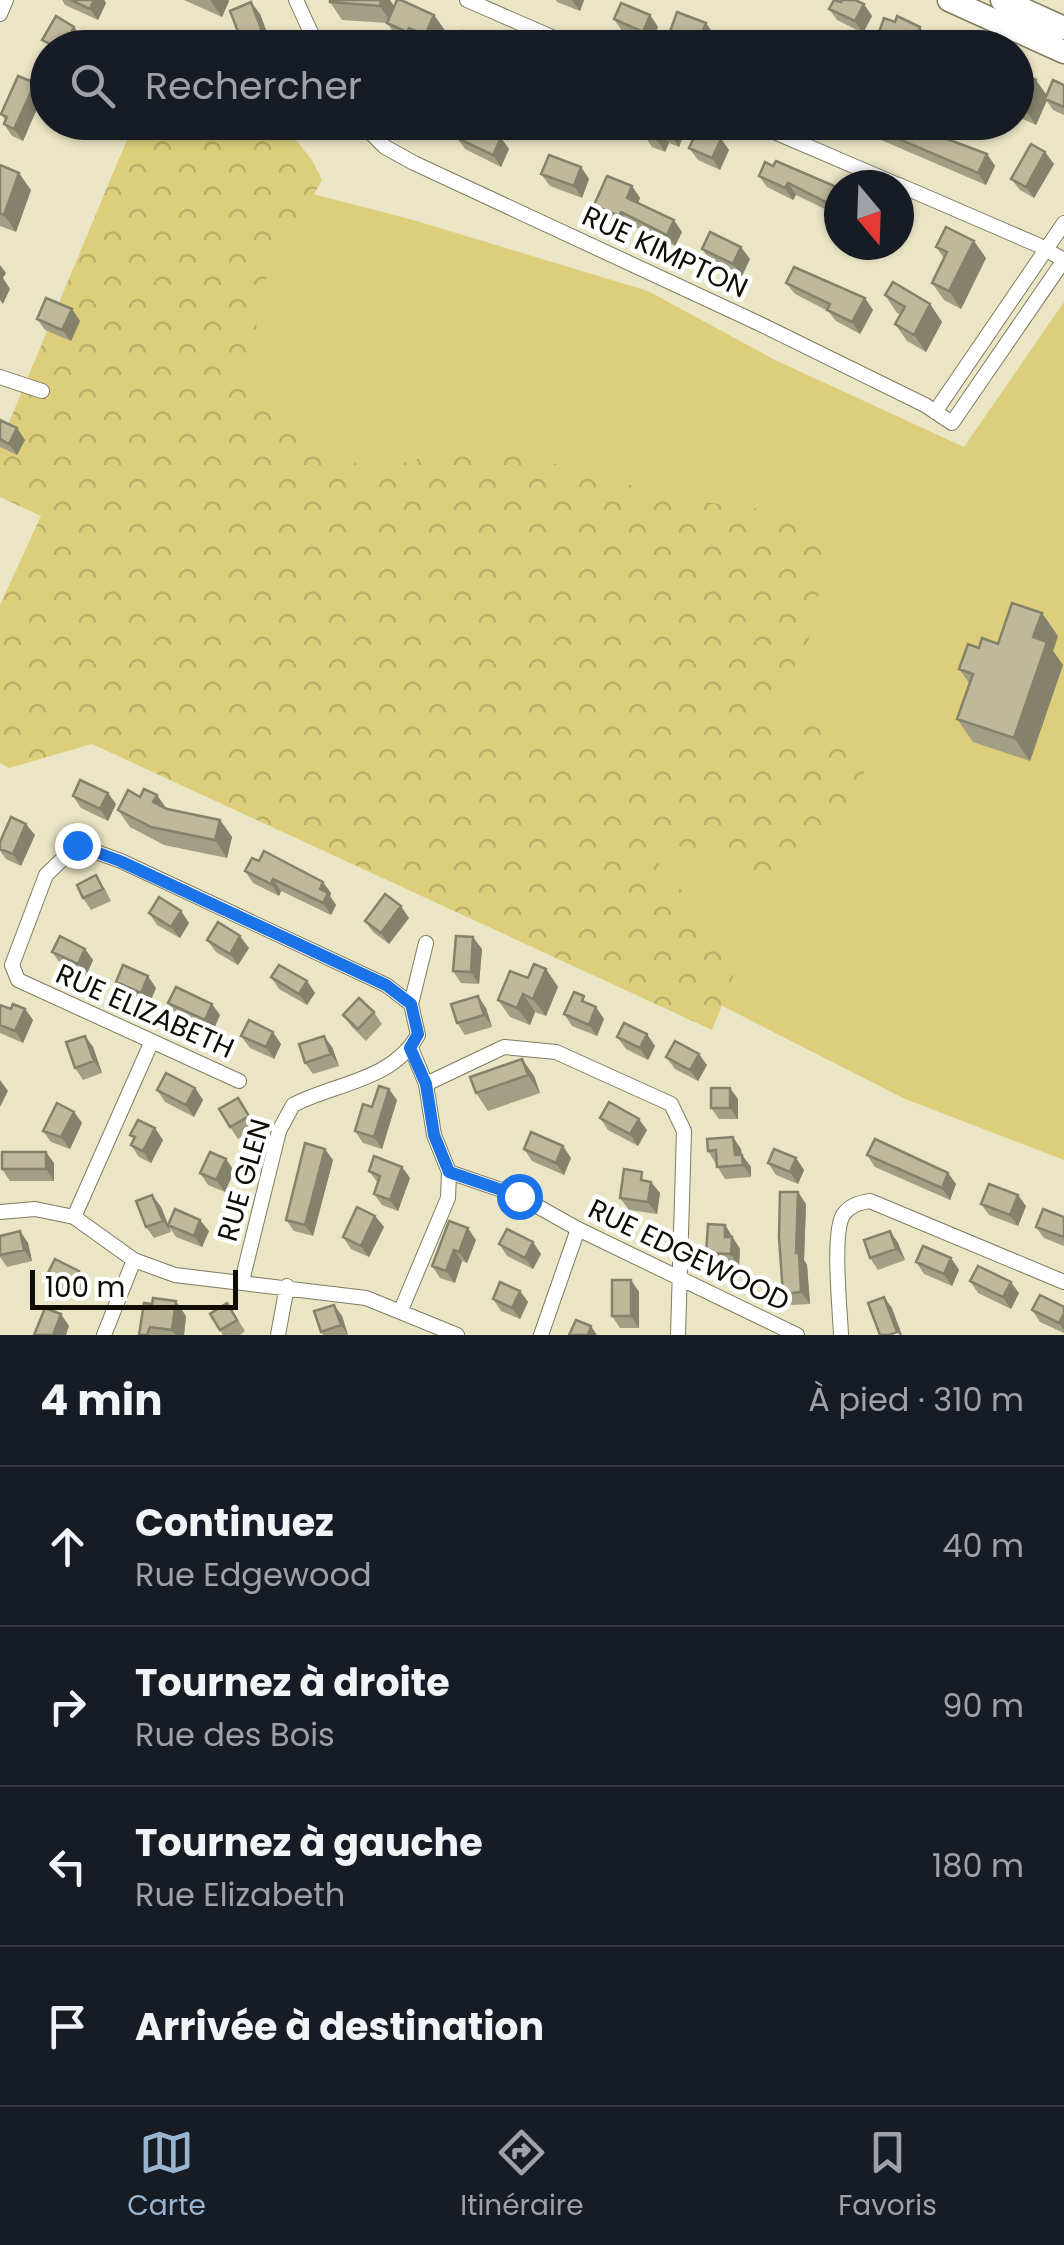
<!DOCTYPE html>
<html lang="fr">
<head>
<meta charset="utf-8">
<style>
  :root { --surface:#171b24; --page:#242831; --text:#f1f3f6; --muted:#9ea1a6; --line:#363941; --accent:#98b4cf }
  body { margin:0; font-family:Poppins,sans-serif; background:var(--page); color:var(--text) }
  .compass { position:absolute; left:824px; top:170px; width:90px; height:90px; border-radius:50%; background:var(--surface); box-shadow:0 2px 8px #0004; rotate:161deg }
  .scale { position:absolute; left:30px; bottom:25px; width:208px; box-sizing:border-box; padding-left:10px; border:5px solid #0e0c03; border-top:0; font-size:28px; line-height:35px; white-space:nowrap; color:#0e0c03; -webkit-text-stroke:8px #fff; paint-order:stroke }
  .stop { position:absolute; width:30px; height:30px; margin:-22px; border:8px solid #1a73e8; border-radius:50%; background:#fff }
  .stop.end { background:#1a73e8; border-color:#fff; box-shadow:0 2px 10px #0008 }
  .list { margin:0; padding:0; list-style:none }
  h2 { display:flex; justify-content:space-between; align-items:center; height:130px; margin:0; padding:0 40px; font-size:42px }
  h2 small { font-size:32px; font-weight:400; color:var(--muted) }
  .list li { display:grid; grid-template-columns:65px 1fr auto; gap:30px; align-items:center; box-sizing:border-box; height:160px; padding:0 40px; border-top:2px solid var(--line) }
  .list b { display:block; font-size:38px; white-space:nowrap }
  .list p { margin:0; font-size:32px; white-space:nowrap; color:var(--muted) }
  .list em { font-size:32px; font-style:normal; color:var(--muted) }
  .icon { flex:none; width:55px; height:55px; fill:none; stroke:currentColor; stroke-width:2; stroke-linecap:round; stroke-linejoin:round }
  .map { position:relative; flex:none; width:1064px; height:1335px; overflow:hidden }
  .search { position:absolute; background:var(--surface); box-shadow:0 2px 8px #0004; left:30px; right:30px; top:30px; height:110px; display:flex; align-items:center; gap:25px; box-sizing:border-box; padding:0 35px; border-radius:55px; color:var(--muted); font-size:38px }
  .sheet { height:770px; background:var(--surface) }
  nav { display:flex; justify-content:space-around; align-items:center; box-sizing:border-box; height:140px; border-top:2px solid var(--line); background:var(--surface); font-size:28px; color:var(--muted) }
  nav a { display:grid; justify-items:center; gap:5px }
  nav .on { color:var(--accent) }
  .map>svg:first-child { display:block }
</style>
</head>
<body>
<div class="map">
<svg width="1064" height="1335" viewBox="0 0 1064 1335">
  <defs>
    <pattern id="forest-crowns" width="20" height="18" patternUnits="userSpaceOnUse" patternTransform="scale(2.5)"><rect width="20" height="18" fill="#ddce7b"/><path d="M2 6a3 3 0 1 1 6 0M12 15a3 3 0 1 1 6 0" fill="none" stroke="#bcb069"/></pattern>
  </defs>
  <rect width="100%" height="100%" fill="#eae5c5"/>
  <path fill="#ddce7b" d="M267 182 413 220 648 291 775 360 964 447 1064 302V1160L905 1099 587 937 185 459Z"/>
  <path fill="url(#forest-crowns)" d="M134 123H282L312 160 322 180 258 293 254 377 326 455 381 470 476 441 679 499 792 513 826 553 811 635 769 713 781 739 806 717 867 755 859 804 808 859 773 885 670 842 652 856 730 947 736 970 712 1030 92 744 9 768 0 763V605L41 516 0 497V444Z"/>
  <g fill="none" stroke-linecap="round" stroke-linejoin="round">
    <defs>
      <path id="street" d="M296 0 318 48
        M467 0 577 48
        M0 14 6 0
        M360 122 385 147 414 163 758 323 925 405 952 423 1064 260 1038 245 899 185
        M751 122 898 185
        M0 377 42 391
        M935 412 1064 223
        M411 1004 426 943
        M239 1081 18 980 12 965 46 875 77 845 121 861 386 985 411 1004 418 1035C392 1081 335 1083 293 1105L279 1131 242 1281
        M426 1084 504 1047 556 1052 671 1104 684 1131 678 1335
        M449 1172 519 1196 578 1229 797 1335
        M0 1212 35 1209 74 1217 134 1260 175 1275 366 1298 457 1335
        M74 1217 152 1041
        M401 1310 448 1198 449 1172 434 1135 426 1084 411 1048
        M104 1335 134 1260
        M278 1335 287 1286
        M541 1335 578 1229
        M841 1335C840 1309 832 1234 843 1215 850 1205 859 1203 870 1201L1064 1282"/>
      <path id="primary" d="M949 0 1064 52
        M1002 0 1064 28"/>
    </defs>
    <use href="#street" stroke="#807b5f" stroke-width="16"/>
    <use href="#primary" stroke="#807b5f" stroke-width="25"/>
    <use href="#street" stroke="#fff" stroke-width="14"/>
    <use href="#primary" stroke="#fff" stroke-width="22"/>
  </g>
  <path fill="#a39f85" d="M62 0H104L106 3 98 20 65 5Z
    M184 0H228L229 1 222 17Z
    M556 0H584L580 11 557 2Z
    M330 2 394 6 434 15 446 32 440 48H427L421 45 419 48H415L399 40 387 23 342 20Z
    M829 9 872 16 863 33 837 20Z
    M260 14 272 46 267 48H246L242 42Z
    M650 15 658 27 651 43 622 31 614 19Z
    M706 23 714 35 709 48 696 45 695 48H672L667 40Z
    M920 27 925 34 955 48H896L887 44 879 32Z
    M1016 71 1047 95 1064 85V115L1053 110 1047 101 1036 125 1016 116Z
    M43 95 23 141 12 136 4 124 5 120 1 114Z
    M620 122H679L685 131 679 147 669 143 665 152 652 147 642 132Z
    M839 122H902L987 154 995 166 986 185Z
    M457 138H501L509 149 501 167 465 149Z
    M721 139 729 150 720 170 698 160 689 148Z
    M1045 152 1054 164 1034 198 1020 190 1011 179Z
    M0 165 31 190 16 232 0 226Z
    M773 166 839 188V216L796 195 793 200 767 187 759 176Z
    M581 167 589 179 582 198 550 186 541 174Z
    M632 186 640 198 638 203 682 232 675 246 629 224 627 228 603 217 594 205Z
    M936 247 986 258 961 309 944 300 932 283 944 258Z
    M702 249 750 259 742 276 710 260Z
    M786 283 873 310 860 334 836 321 828 311 795 294Z
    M885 295 930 304 942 322 926 352 907 341 895 324 901 315 897 313Z
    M72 309 80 321 71 341 45 330 37 319Z
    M0 420 17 428 25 440 17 455 0 447Z
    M1058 636 1053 651 1063 665 1030 761 973 742 957 719 969 683 959 669 979 648 998 644Z
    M157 795 167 809 220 820 232 837 227 858 164 845 130 827 118 810 140 797Z
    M73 796 116 804 108 821 81 808Z
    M35 835 21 866 6 859 0 851V842Z
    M245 871 331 893 330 896 336 905 331 915 281 891 279 896 253 883Z
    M104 887 111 901 91 910 83 898Z
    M181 911 189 923 180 938 157 925 149 913Z
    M409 918 389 944 373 932 365 921Z
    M207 940 249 948 238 965 216 952Z
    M85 949 93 960 86 976 60 963 52 952Z
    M482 949 479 984 461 983 453 971Z
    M546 969 558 987 546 1016 535 1012 530 1025 510 1017 498 1000 528 978Z
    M271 977 307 981 315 993 307 1005 279 989Z
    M116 982 156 988 149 1004 124 993Z
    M168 1003 220 1015 213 1031 176 1015Z
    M0 1005 11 1009H25L33 1020 23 1043 0 1033Z
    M486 1008 492 1027 465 1035 457 1023Z
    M374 1012 382 1024 366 1041 351 1026 343 1015Z
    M564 1014 604 1019 597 1036 572 1026Z
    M85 1036 93 1047 102 1073 83 1080 75 1068Z
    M241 1036 281 1044 274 1059 250 1048Z
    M617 1037 655 1046 648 1060 626 1049Z
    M332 1047 339 1066 313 1074 305 1063Z
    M666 1057 707 1065 698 1081 675 1069Z
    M522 1059 534 1076 540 1093 488 1111 476 1093Z
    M195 1088 203 1100 194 1117 165 1102 157 1090Z
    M238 1098 257 1128 238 1139 230 1127Z
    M738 1099V1119H719L711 1108Z
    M397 1100 382 1149 363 1143 355 1131 372 1107Z
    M74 1112 82 1123 70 1149 51 1142 43 1131Z
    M600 1118 647 1130 638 1146 608 1130Z
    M130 1135 163 1140 151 1163 139 1157 131 1145 134 1140Z
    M524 1149 571 1158 564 1175 532 1161Z
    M741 1149 742 1155 751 1167V1177L725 1179 708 1151Z
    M867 1155 948 1173 956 1184 950 1200 875 1167Z
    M796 1158 804 1170 798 1184 776 1175 768 1163Z
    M226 1159 234 1171 225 1192 208 1185 200 1173Z
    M333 1160 313 1236 294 1231 286 1220Z
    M54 1163V1181H10L2 1169Z
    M402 1167 410 1178 398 1211 382 1205 374 1194 378 1183 369 1171Z
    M649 1181 660 1193 657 1214 629 1210 620 1198Z
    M152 1195 161 1207 171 1232 154 1238 146 1227Z
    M806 1204 804 1260 807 1265 810 1304 791 1305 783 1294Z
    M981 1204 1026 1206 1018 1226 989 1215Z
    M375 1216 384 1227 369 1257 351 1249 343 1237Z
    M1064 1217V1246L1044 1238 1036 1227Z
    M449 1221 476 1240 467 1263 462 1261 455 1283 440 1278 432 1266Z
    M168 1225 209 1231 202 1247 176 1237Z
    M725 1225 740 1249 739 1266 715 1264 706 1253Z
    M20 1231 28 1243 32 1261 7 1267 0 1257V1236Z
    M890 1231 898 1243 905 1260 878 1270 870 1258Z
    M499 1244 541 1254 533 1269 507 1256Z
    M951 1258 959 1270 952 1286 924 1274 916 1262Z
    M79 1271 88 1282 80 1298 55 1286 47 1275Z
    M631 1280 639 1292V1328H620L612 1316Z
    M970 1281 1019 1293 1011 1309 978 1293Z
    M520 1291 528 1302 520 1319 501 1311 493 1299Z
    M144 1303 186 1316 184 1335H139Z
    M334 1305 342 1316 348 1335H323L321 1332Z
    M1064 1307V1333L1040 1322 1032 1310Z
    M210 1314 235 1315 245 1331 240 1335H223Z"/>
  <path fill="#85826c" d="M94 0H104L106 3 98 20 90 9Z
    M210 0H228L229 1 222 17Z
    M381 0H390L394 6 392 24 380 6Z
    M572 0H584L580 11Z
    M251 2 260 14 272 46 263 34Z
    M864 4 872 16 863 33 855 21Z
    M434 15 446 32 440 48H434L425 35Z
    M650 15 658 27 651 43 643 32Z
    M706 23 714 35 709 48H707L700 38Z
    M74 27 83 38 77 48H62Z
    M409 28 421 45 419 48H418L407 32Z
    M688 34 696 45 695 48H684L683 46Z
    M484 39 490 48H481Z
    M1036 80 1048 97 1036 125 1024 108Z
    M35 83 43 95 23 141 14 129Z
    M673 122H679L685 131 679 147 669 132Z
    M658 128 669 143 665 152 655 137Z
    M501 138 509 149 501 167 493 155Z
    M721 139 729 150 720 170 712 158Z
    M1045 152 1054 164 1034 198 1026 187Z
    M987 154 995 166 986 185 978 173Z
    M581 167 589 179 582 198 574 186Z
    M19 173 31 190 16 232 4 215Z
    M788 183 796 195 793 200 785 188Z
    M632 186 640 198 636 209 627 198Z
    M839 194V213L834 206Z
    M621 212 629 224 627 228 619 216Z
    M899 216 905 224 899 239Z
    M674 220 682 232 675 246 667 235Z
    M974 241 986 258 961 309 949 291Z
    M741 247 750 259 742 276 733 264Z
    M0 265 6 273 3 278 10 289 3 304 0 300Z
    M865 298 873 310 860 334 852 322Z
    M930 304 942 322 926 352 914 335Z
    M72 309 80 321 71 341 62 330Z
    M17 428 25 440 17 455 9 444Z
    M1042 613 1058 636 1053 651 1063 665 1030 761 1014 738 1033 637Z
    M108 793 116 804 108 821 100 809Z
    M157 795 169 813 153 802Z
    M220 820 232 837 227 858 215 840Z
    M26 824 35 835 21 866 13 854Z
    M273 879 281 891 279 896 271 884Z
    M323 882 331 893 330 896 336 905 331 915 323 903 320 889Z
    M401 906 409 918 389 944 381 933Z
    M181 911 189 923 180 938 171 927Z
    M240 936 249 948 238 965 230 954Z
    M473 937 482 949 479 984 471 972Z
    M85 949 93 960 86 976 78 964Z
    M546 969 558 987 546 1016 533 999Z
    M148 976 156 988 149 1004 141 993Z
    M307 981 315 993 307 1005 299 994Z
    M523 994 535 1012 530 1025 517 1008Z
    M478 996 486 1008 492 1027 484 1015Z
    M212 1004 220 1015 213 1031 205 1020Z
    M596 1007 604 1019 597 1036 589 1025Z
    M25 1009 33 1020 23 1043 15 1031Z
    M273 1032 281 1044 274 1059 266 1047Z
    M647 1034 655 1046 648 1060 640 1048Z
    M85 1036 93 1047 102 1073 94 1061Z
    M324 1036 332 1047 339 1066 331 1054Z
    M699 1054 707 1065 698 1081 690 1070Z
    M522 1059 534 1076 540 1093 528 1075Z
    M0 1080 8 1091 0 1107Z
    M195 1088 203 1100 194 1117 186 1105Z
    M730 1088 738 1099V1119L730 1108Z
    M389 1089 397 1100 382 1149 374 1137Z
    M74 1112 82 1123 70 1149 61 1137Z
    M639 1119 647 1130 638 1146 630 1134Z
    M155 1128 163 1140 151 1163 143 1151Z
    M733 1137 741 1149 743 1167 735 1155Z
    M563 1146 571 1158 564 1175 556 1163Z
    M325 1149 333 1160 313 1236 305 1225Z
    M46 1152 54 1163V1181L46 1169Z
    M742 1155 751 1167V1177L743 1165Z
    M796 1158 804 1170 798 1184 790 1172Z
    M226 1159 234 1171 225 1192 216 1180Z
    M402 1167 410 1178 398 1211 390 1200Z
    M948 1173 956 1184 950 1200 942 1188Z
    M651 1182 660 1193 657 1214 648 1202Z
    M798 1192 806 1204 804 1260 807 1265 810 1304 801 1292 796 1253Z
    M152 1195 161 1207 171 1232 163 1221Z
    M1018 1195 1026 1206 1018 1226 1010 1215Z
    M375 1216 384 1227 369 1257 361 1246Z
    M200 1220 209 1231 202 1247 194 1236Z
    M725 1225 740 1249 739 1266 731 1254 725 1237Z
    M468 1228 476 1240 467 1263 459 1252Z
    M20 1231 28 1243 32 1261 24 1250Z
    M890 1231 898 1243 905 1260 896 1249Z
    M533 1242 541 1254 533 1269 525 1258Z
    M454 1250 462 1261 455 1283 446 1271Z
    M951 1258 959 1270 952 1286 944 1274Z
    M79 1271 88 1282 80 1298 72 1287Z
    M631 1280 639 1292V1328L631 1316Z
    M1011 1282 1019 1293 1011 1309 1003 1297Z
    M520 1291 528 1302 520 1319 512 1308Z
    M884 1297 892 1308 902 1335H900L897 1332Z
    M176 1301 186 1316 184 1335H176L172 1330Z
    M334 1305 342 1316 348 1335 341 1325Z
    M1064 1313V1330L1059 1323Z
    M61 1314 69 1326 66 1335H53Z
    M591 1326 597 1335H588Z"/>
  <path fill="#beb99b" stroke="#85826c" stroke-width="2.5" d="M71 0H94L90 9Z
    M330 0H381L380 6 330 2Z
    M397 0H401L434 15 425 35 409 28 407 32 387 23Z
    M834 0 841 2 842 0H855L864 4 855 21 829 9Z
    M251 2 263 34 242 42 230 11Z
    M621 3 650 15 643 32 614 19Z
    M677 12 706 23 700 38 688 34 683 46 667 40Z
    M56 16 74 27 62 48H48L50 44 42 40Z
    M897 16 920 27 919 31 955 48H913L879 32 884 18 895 22Z
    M462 31 484 39 481 48H456Z
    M48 48V63L41 59Z
    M1016 71 1036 80 1024 108 1016 104Z
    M18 76 35 83 14 129 4 124 7 117 1 114Z
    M1053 80 1064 85V107L1045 99Z
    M464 122H470L501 138 493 155 457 138Z
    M644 122H673L669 132 658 128 655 137 642 132Z
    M859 122H902L987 154 978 173Z
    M698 129 721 139 712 158 689 148Z
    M1031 144 1045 152 1026 187 1011 179Z
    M549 155 581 167 574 186 541 174Z
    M776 161 839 188V194L834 206 788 183 785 188 759 176 765 162 773 166Z
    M0 165 19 173 4 215 0 213Z
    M607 176 632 186 627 198 674 220 667 235 621 212 619 216 594 205Z
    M946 227 974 241 949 291 932 283 947 252 936 247Z
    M710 232 741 247 733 264 702 249Z
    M794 267 865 298 852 322 827 310 830 304 786 283Z
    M893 282 930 304 914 335 895 324 905 307 885 295Z
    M46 298 72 309 62 330 37 319Z
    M0 420 17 428 9 444 0 439Z
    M1012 603 1042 613 1033 637 1047 642 1014 738 957 719 973 674 959 669 968 644 979 648 982 638 998 644Z
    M80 780 108 793 100 809 73 796Z
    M144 789 157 795 153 802 167 809 220 820 215 840 151 827 118 810 128 790 140 797Z
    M11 817 26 824 13 854 0 849V842Z
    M264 851 323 882 320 889 328 893 323 903 273 879 271 884 245 871 252 858 259 861Z
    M96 875 103 889 83 898 77 885Z
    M385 894 401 906 381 933 365 921Z
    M159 897 181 911 171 927 149 913Z
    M218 922 240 936 230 954 207 940Z
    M60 936 85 949 78 964 52 952Z
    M456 936 473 937 471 972 453 971Z
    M534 964 546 969 533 999 523 994 517 1008 498 1000 510 971 528 978Z
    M123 965 148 976 141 993 116 982Z
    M279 965 307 981 299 994 271 977Z
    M176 987 212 1004 205 1020 168 1003Z
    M574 992 584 996 582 1001 596 1007 589 1025 564 1014Z
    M478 996 484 1015 457 1023 451 1004Z
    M359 998 374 1012 358 1029 343 1015Z
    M13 1004 25 1009 15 1031 0 1025V1005L11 1009Z
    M249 1020 273 1032 266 1047 241 1036Z
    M624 1023 647 1034 640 1048 617 1037Z
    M85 1036 94 1061 75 1068 66 1042Z
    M324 1036 331 1054 305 1063 299 1044Z
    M675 1041 699 1054 690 1070 666 1057Z
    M522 1059 528 1075 476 1093 470 1077Z
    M166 1073 195 1088 186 1105 157 1090Z
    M379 1086 389 1089 374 1137 355 1131 363 1104 372 1107Z
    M711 1088H730V1108H711Z
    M238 1098 249 1116 230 1127 219 1109Z
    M609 1102 639 1119 630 1134 600 1118Z
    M57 1103 74 1112 61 1137 43 1131Z
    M138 1120 155 1128 143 1151 131 1145 135 1137 130 1135Z
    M531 1132 563 1146 556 1163 524 1149Z
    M733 1137 735 1155H742L743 1165 717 1167 716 1150 708 1151 707 1139Z
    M875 1139 948 1173 942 1188 867 1155Z
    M305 1143 325 1149 305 1225 286 1220Z
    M774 1149 796 1158 790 1172 768 1163Z
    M2 1152H46V1169H2Z
    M210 1152 226 1159 216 1180 200 1173Z
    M374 1156 402 1167 390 1200 374 1194 380 1176 369 1171Z
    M624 1169 642 1172 641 1180 651 1182 648 1202 620 1198Z
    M989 1184 1018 1195 1010 1215 981 1204Z
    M780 1192H798L796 1253H799L801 1292 783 1294 779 1237Z
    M152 1195 163 1221 146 1227 136 1201Z
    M357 1207 375 1216 361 1246 343 1237Z
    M175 1209 200 1220 194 1236 168 1225Z
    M1043 1209 1064 1217V1237L1036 1227Z
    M449 1221 468 1228 459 1252 454 1250 446 1271 432 1266Z
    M708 1224 725 1225V1237H732L731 1254 706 1253Z
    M507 1229 533 1242 525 1258 499 1244Z
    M20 1231 24 1250 0 1255V1236Z
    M890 1231 896 1249 870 1258 864 1240Z
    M923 1246 951 1258 944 1274 916 1262Z
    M55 1259 79 1271 72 1287 47 1275Z
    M978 1266 1011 1282 1003 1297 970 1281Z
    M612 1280H631V1316H612Z
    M500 1282 520 1291 512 1308 493 1299Z
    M1040 1295 1064 1307V1313L1059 1323 1032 1310Z
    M884 1297 897 1332 889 1335H880L868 1303Z
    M153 1298 176 1301 172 1330 150 1327 147 1335H139L144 1303 152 1304Z
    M227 1303 237 1320 220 1330 210 1314Z
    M334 1305 341 1325 321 1332 314 1311Z
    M45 1308 61 1314 53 1335H34Z
    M576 1320 591 1326 588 1335H569Z"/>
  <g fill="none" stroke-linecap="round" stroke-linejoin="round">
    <path stroke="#1a73e8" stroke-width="12" d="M77 845 120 861 386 985 411 1004 418 1034 410 1048 426 1084 434 1135 449 1172 519 1196"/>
  </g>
  <g text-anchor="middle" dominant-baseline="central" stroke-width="9" stroke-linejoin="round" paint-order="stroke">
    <g font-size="28" fill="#0e0c03" stroke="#fff">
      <text transform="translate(665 252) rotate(25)">RUE KIMPTON</text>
      <text transform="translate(145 1011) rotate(24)">RUE ELIZABETH</text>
      <text transform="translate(244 1180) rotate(-74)">RUE GLEN</text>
      <text transform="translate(689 1255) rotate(26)">RUE EDGEWOOD</text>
    </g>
  </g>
</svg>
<svg class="compass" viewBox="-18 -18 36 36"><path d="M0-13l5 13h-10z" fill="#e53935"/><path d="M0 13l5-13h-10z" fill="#9ea1a6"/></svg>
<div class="scale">100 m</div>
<div class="stop" style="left:519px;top:1196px"></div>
<div class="stop end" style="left:77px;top:845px"></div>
<div class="search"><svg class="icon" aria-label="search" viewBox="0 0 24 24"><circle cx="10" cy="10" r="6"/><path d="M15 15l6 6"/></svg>Rechercher</div>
</div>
<section class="sheet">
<h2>4 min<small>À pied · 310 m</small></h2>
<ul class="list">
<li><svg class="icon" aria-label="ahead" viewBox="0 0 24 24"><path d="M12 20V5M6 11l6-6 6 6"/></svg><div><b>Continuez</b><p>Rue Edgewood</p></div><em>40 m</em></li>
<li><svg class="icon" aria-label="right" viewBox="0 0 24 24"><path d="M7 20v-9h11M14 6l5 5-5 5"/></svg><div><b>Tournez à droite</b><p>Rue des Bois</p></div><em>90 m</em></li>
<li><svg class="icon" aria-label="left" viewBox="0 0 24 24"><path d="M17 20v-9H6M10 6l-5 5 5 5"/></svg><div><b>Tournez à gauche</b><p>Rue Elizabeth</p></div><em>180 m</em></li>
<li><svg class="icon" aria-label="arrive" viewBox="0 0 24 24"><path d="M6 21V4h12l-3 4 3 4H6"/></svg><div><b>Arrivée à destination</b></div></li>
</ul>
</section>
<nav>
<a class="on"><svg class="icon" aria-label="map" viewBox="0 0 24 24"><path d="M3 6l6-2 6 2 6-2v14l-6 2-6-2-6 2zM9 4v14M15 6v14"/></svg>Carte</a>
<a><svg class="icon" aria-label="directions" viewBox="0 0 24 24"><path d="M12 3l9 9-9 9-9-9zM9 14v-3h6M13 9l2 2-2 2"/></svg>Itinéraire</a>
<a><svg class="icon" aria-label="saved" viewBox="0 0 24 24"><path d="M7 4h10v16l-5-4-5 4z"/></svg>Favoris</a>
</nav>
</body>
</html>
